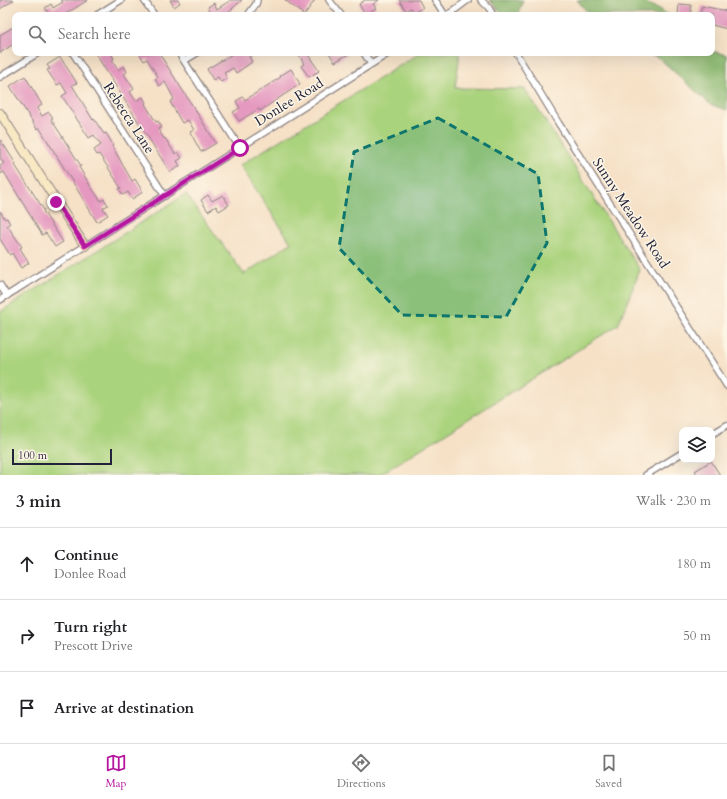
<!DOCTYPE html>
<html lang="en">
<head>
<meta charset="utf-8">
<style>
  :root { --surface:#fff; --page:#f2f2f2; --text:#202124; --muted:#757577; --line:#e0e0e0; --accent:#b5179e }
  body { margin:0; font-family:Cardo,serif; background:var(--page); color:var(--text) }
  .controls { position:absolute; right:12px; bottom:12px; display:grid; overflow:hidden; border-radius:8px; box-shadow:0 4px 16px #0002 }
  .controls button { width:36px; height:36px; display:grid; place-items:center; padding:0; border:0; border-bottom:1px solid var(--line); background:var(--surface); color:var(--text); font:20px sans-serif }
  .scale { position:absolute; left:12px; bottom:10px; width:100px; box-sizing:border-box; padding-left:4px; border:2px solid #22223b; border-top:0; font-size:11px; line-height:14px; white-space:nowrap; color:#22223b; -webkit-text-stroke:3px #fcf5e5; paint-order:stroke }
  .stop { position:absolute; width:12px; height:12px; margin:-9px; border:3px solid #b5179e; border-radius:50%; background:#fff }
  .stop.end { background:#b5179e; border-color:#fff; box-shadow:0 1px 4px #0008 }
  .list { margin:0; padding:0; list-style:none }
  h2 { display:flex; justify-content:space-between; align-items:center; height:52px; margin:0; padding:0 16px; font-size:17px }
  h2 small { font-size:13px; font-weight:400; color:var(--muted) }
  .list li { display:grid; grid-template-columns:26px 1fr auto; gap:12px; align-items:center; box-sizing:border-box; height:72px; padding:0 16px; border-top:1px solid var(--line) }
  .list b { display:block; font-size:15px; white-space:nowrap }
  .list p { margin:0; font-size:13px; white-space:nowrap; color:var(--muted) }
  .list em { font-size:13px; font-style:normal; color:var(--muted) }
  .icon { flex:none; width:22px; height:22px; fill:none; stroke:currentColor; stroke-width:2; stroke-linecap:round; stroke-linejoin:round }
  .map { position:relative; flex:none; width:727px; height:475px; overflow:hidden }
  .search { position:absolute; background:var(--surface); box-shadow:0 4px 16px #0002; left:12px; right:12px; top:12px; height:44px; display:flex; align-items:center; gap:10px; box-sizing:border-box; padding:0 14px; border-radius:8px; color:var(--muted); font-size:15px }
  .sheet { height:268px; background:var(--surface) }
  nav { display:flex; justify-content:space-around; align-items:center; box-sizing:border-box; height:56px; border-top:1px solid var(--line); background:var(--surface); font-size:11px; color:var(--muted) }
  nav a { display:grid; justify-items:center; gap:2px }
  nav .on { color:var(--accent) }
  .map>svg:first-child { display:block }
</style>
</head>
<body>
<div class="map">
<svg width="727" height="475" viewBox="0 0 727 475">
  <rect width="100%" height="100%" fill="#fcf5e5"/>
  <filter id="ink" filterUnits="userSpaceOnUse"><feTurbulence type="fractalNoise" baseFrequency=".025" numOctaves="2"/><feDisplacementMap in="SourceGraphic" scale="8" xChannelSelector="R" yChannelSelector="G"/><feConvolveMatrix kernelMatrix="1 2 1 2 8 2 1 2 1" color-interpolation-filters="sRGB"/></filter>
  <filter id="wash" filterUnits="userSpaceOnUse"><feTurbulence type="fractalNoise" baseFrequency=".012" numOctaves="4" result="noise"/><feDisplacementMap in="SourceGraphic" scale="16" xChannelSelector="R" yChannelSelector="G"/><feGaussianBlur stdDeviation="0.9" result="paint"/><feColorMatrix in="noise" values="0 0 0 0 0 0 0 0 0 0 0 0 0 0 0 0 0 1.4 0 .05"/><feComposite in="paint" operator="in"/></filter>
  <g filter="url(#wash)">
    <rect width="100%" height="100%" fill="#f6e1c7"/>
    <path fill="#aad37d" stroke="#667a5c" d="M420 53H460L455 88 525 89 640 270 618 325 379 475H0V312L186 194 244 274 291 243 240 165Z"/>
    <path fill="#87b56c" stroke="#546c54" d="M489 0H523L518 15H504Z
      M577 0H639L660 9 668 15H590Z
      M712 51 727 55V110L711 105 659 58 646 53H712Z"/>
    <g id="blocks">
      <path fill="#e599c0" d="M0 0H14L0 9Z
        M61 0H88L64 15H50L45 8 51 4 53 8 63 2Z
        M170 0H178L180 3 174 7Z
        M231 0H242L225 15H206L211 12 208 7 214 3 217 9Z
        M285 0H315L304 15Z
        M365 0H379L373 4 376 8 365 15 359 4Z
        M399 0H419L423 8 414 13 411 8 406 11Z
        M679 4 691 5V15H678Z
        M702 6 727 11V29L712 25V15H700Z
        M15 26V43L0 53V35Z
        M95 53H111L114 59 112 60 118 70 124 66 127 72 124 74 134 89 130 92 136 101 143 97 146 103 145 104 156 122 158 121 162 127 158 129 164 139 165 138 175 154 178 152 182 158 177 161 180 166 170 172Z
        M139 53H159L216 143 201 152 190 132 194 130 188 120 182 123 170 102 174 99 165 82 159 86 155 79 158 77 147 59 144 61Z
        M234 53H256L249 57 252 62 242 69 236 73 233 68 224 73 227 78 221 82 218 77 213 80 207 69Z
        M298 53H307L319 71 309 77 301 66 304 64Z
        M329 53H350L335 62Z
        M60 57 77 83 72 85 93 120 94 119 104 134 106 133 113 145 112 146 132 181 135 179 143 192 132 199 128 192 123 195 119 189 121 188 109 169 99 154 97 155 94 150 101 145 94 135 89 138 62 96 67 93 61 83 57 85 47 70 50 69 47 65Z
        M291 69 300 84 260 111 259 109 239 121 233 112 240 108 236 101 243 97 245 100 281 77 280 76Z
        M25 76 42 105 37 108 42 116 49 112 53 118 51 119 81 166 79 167 91 187 101 201 104 199 108 205 103 208 108 215 97 222 39 127 37 129 10 86Z
        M0 139 16 164 15 165 44 210 43 211 63 242 55 247 46 233 42 235 4 172 0 174V166L4 163 0 158Z
        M208 195 212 201 223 195 229 205 219 211 216 206 208 211 201 200Z
        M0 211 5 219 7 218 10 224 7 225 22 247 20 248 29 263 21 268 12 253 10 255 0 239Z
        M711 461 720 475H698L695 471Z"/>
    </g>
  </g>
  <g filter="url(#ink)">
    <use href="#blocks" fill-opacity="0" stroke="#8c8281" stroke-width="1"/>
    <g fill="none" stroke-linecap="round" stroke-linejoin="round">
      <defs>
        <path id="street" d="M144 0 154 15
          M329 0 341 15
          M435 0 445 15
          M481 0 489 8 493 15
          M97 15 121 0
          M248 15 256 4 257 0
          M448 15 468 0
          M73 53 165 196
          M179 53 240 148
          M364 53 371 64
          M516 53 559 124 727 386
          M184 61 197 53
          M0 77 38 53
          M0 285 7 296
          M0 300 389 53
          M712 434 727 425
          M646 475 682 453"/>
        <path id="secondary" d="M0 113 85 246"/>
      </defs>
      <use href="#street" stroke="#8c8281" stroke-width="8"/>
      <use href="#secondary" stroke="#8c8281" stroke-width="10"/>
      <use href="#street" stroke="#fff" stroke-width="5.5"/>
      <use href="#secondary" stroke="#f8e8c3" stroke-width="8"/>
    </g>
  </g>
  <g fill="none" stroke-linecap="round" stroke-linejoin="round" filter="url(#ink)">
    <path stroke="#b5179e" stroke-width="5" d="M56 202 85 246 240 148"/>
  </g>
  <path fill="#0f766e" fill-opacity="0.2" stroke="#0f766e" stroke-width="3" stroke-dasharray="8 5" stroke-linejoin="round" d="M438 118 538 174 547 243 506 317 402 315 339 248 354 152Z"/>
  <g text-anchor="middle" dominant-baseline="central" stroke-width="3" stroke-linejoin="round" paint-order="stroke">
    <g font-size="14" fill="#22223b" stroke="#fcf5e5">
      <text transform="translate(289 102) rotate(-32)">Donlee Road</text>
      <text transform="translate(129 118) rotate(57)">Rebecca Lane</text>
      <text transform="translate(631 213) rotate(57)">Sunny Meadow Road</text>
    </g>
  </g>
</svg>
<div class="controls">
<button><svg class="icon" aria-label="layers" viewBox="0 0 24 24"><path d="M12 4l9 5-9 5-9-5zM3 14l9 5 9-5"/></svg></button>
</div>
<div class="scale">100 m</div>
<div class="stop" style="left:240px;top:148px"></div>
<div class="stop end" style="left:56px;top:202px"></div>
<div class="search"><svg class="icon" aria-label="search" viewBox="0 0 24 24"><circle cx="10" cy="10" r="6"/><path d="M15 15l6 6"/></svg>Search here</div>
</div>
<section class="sheet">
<h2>3 min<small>Walk · 230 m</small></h2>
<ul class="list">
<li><svg class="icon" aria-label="ahead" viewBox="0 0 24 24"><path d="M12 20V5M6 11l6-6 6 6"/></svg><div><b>Continue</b><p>Donlee Road</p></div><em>180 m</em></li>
<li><svg class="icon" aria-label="right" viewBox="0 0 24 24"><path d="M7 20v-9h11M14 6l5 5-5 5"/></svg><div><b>Turn right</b><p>Prescott Drive</p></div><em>50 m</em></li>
<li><svg class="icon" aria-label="arrive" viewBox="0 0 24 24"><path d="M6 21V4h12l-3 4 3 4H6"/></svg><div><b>Arrive at destination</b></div></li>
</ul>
</section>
<nav>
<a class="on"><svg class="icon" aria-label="map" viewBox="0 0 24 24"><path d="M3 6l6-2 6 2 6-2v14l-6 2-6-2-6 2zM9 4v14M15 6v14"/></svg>Map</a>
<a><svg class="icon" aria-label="directions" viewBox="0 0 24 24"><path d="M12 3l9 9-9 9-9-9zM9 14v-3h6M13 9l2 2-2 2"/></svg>Directions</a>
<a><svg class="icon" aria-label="saved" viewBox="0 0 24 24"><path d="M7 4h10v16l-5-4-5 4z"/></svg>Saved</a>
</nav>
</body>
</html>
